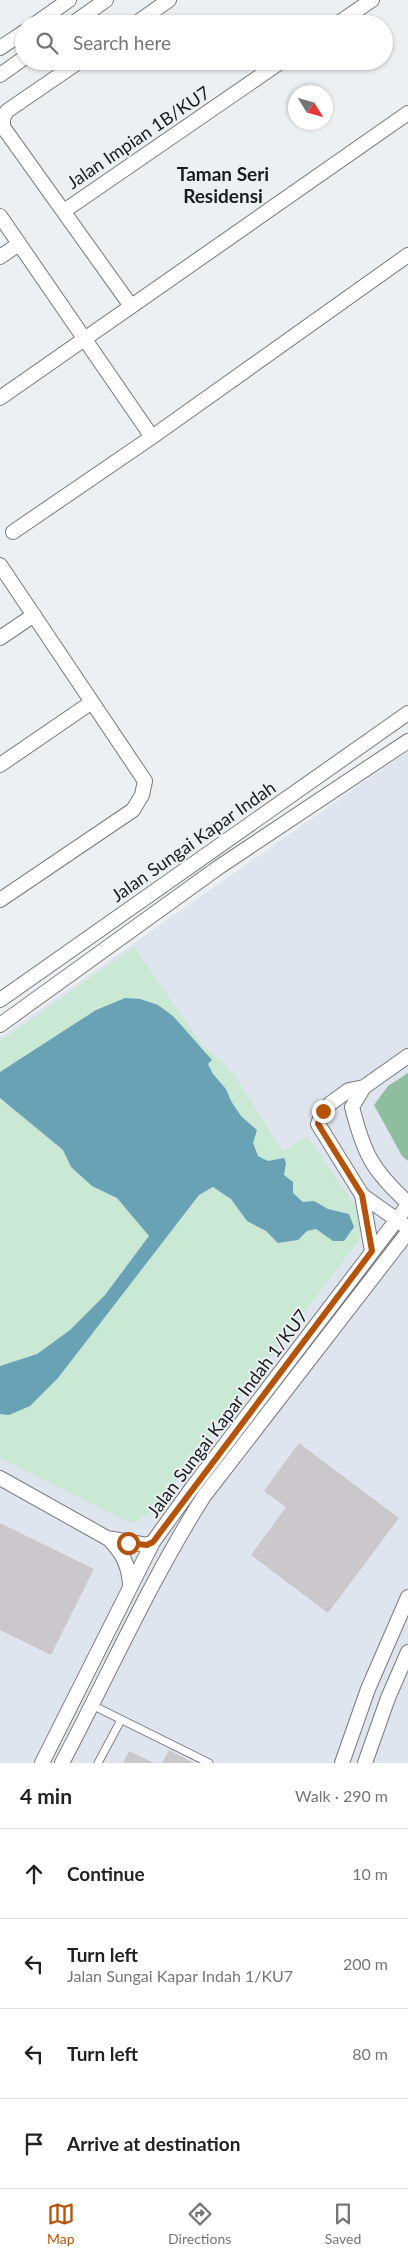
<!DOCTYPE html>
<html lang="en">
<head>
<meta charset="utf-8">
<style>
  :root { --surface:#fff; --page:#f2f2f2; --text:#222; --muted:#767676; --line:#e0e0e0; --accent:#b45309 }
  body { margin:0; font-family:Lato,sans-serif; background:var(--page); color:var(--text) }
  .compass { position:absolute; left:288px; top:85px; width:45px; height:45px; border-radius:50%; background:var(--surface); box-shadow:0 1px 4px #0004; rotate:127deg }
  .stop { position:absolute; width:15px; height:15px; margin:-11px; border:4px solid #b45309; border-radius:50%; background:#fff }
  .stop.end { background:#b45309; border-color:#fff; box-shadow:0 1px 5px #0008 }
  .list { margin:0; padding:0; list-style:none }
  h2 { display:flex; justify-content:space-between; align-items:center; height:65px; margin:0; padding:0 20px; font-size:21px }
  h2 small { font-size:16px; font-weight:400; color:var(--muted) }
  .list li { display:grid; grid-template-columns:32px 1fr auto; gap:15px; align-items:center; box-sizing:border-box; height:90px; padding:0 20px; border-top:1px solid var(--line) }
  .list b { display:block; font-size:19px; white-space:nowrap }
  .list p { margin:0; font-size:16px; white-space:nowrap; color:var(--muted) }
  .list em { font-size:16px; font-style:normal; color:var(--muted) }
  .icon { flex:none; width:28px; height:28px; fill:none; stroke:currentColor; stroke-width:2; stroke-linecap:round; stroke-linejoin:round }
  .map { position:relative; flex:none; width:408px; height:1763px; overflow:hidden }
  .search { position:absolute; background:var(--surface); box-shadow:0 1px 4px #0004; left:15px; right:15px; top:15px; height:55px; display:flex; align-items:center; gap:12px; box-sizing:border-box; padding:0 18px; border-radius:28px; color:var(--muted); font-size:19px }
  .sheet { height:425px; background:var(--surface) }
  nav { display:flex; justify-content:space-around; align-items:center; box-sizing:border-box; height:70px; border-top:1px solid var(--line); background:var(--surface); font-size:14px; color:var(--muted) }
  nav a { display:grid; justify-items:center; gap:2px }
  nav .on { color:var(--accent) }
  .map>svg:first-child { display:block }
</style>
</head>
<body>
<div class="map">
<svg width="408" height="1763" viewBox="0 0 408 1763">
  <rect width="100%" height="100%" fill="#edf0f3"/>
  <path fill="#dfe5ef" d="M408 751V1763H0V1037Z"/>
  <path fill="#c9e9d4" d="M134 947 201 1043 233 1073 283 1152 307 1136 362 1216 359 1240 153 1512 130 1523 0 1458V1414L9 1415 199 1195 214 1187 231 1199 247 1221 266 1231 278 1243 298 1240 307 1231 316 1229 333 1241 349 1214 328 1209 314 1201 303 1202 293 1193V1182L284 1175 286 1163 268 1161 258 1156 253 1143 257 1130 241 1116 231 1101 226 1089 213 1074 208 1064 211 1061 173 1016 125 998 96 1010 0 1072V1041Z
    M0 1098 63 1150 71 1167 92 1185 117 1198 149 1236 105 1295 70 1330 37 1354 0 1366Z"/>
  <path fill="#8fbe9f" d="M408 1073V1161L402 1156 374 1105 388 1086Z"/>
  <path fill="#68a2b4" d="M125 998 140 999 158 1005 173 1016 212 1060 208 1064 213 1074 226 1089 231 1101 241 1116 257 1130 253 1143 258 1156 268 1161 284 1158 286 1163 284 1175 293 1182V1193L303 1202 314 1201 328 1209 349 1214 354 1227 344 1241H333L316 1229 307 1231 298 1240 278 1243 266 1231 247 1221 231 1199 213 1187 199 1195 58 1378 30 1406 9 1415 0 1414V1366L37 1354 70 1330 105 1295 149 1236 117 1198 92 1186 71 1167 63 1150 0 1098V1072L96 1010Z"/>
  <path fill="#cbc8cb" d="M299 1443 399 1518 328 1613 251 1555 286 1507 264 1491Z
    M0 1523 94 1569 51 1655 0 1630Z
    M169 1750 194 1763H162Z
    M129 1751 154 1763H123Z"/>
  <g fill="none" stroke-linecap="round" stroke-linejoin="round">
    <defs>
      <path id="service" d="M92 1705 209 1763
        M98 1763 121 1720"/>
      <path id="minor" d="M35 24 69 0
        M72 24 106 0
        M135 24 169 0
        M337 24 372 0
        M0 48 24 32
        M80 61 7 111 3 118V127L131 306
        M0 75 24 58
        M64 211 282 61
        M0 216 152 437
        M0 257 19 244
        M0 398 408 113
        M13 532 152 437 408 255
        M0 565 145 781 142 795 133 810 0 900
        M0 638 34 615
        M0 765 92 702
        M0 1000 408 713
        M0 1025 219 867 408 741
        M364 1087 352 1107C364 1154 372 1170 408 1203
        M362 1195 372 1251
        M404 1225 362 1195 318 1124 323 1111 331 1103 349 1090 364 1087 408 1056
        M0 1478 107 1538 147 1545 153 1542
        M108 1538C122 1552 129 1565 130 1585
        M42 1763 153 1542 192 1488 408 1205
        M62 1763C109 1674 150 1581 204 1496L408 1232
        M342 1763 368 1689 408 1597
        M365 1763 388 1698 408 1652"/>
    </defs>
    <use href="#service" stroke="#787a7d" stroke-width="9"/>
    <use href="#minor" stroke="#787a7d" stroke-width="16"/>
    <use href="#service" stroke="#fff" stroke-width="7"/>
    <use href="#minor" stroke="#fff" stroke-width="14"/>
  </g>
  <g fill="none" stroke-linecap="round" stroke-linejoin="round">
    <path stroke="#b45309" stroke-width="6" d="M128 1543 147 1545 153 1542 372 1251 362 1195 318 1124 323 1111"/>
  </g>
  <g text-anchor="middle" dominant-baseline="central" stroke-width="4" stroke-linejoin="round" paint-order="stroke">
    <g font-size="18" fill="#1a1b1c" stroke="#edf0f3">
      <text transform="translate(138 137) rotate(-34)">Jalan Impian 1B/KU7</text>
      <text transform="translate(193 841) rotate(-35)">Jalan Sungai Kapar Indah</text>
      <text transform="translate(227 1413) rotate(-53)">Jalan Sungai Kapar Indah 1/KU7</text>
    </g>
    <g font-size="19" font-weight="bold" fill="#1a1b1c" stroke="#edf0f3">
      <text x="223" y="173">Taman Seri<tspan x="223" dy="22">Residensi</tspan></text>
    </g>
  </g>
</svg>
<svg class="compass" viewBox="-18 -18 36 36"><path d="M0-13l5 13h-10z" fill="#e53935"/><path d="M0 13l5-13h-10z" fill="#767676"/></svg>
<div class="stop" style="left:128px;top:1543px"></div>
<div class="stop end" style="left:323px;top:1111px"></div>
<div class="search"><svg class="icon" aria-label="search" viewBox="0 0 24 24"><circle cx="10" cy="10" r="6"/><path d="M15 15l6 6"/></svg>Search here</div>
</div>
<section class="sheet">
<h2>4 min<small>Walk · 290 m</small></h2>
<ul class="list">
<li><svg class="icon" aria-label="ahead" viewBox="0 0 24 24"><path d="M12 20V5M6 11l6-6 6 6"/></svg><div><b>Continue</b></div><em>10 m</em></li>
<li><svg class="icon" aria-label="left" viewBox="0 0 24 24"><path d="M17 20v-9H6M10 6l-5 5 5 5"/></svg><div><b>Turn left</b><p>Jalan Sungai Kapar Indah 1/KU7</p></div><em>200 m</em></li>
<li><svg class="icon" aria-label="left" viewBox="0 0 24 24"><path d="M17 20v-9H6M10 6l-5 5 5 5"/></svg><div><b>Turn left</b></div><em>80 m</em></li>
<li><svg class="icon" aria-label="arrive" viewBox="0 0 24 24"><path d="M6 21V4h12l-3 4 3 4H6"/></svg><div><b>Arrive at destination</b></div></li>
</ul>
</section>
<nav>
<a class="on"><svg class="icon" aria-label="map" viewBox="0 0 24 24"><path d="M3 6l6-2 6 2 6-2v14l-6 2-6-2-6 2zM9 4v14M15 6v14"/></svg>Map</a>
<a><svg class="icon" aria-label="directions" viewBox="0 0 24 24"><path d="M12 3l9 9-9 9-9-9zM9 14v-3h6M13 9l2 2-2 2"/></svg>Directions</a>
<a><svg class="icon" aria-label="saved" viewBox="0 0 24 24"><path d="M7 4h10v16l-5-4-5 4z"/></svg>Saved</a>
</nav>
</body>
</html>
